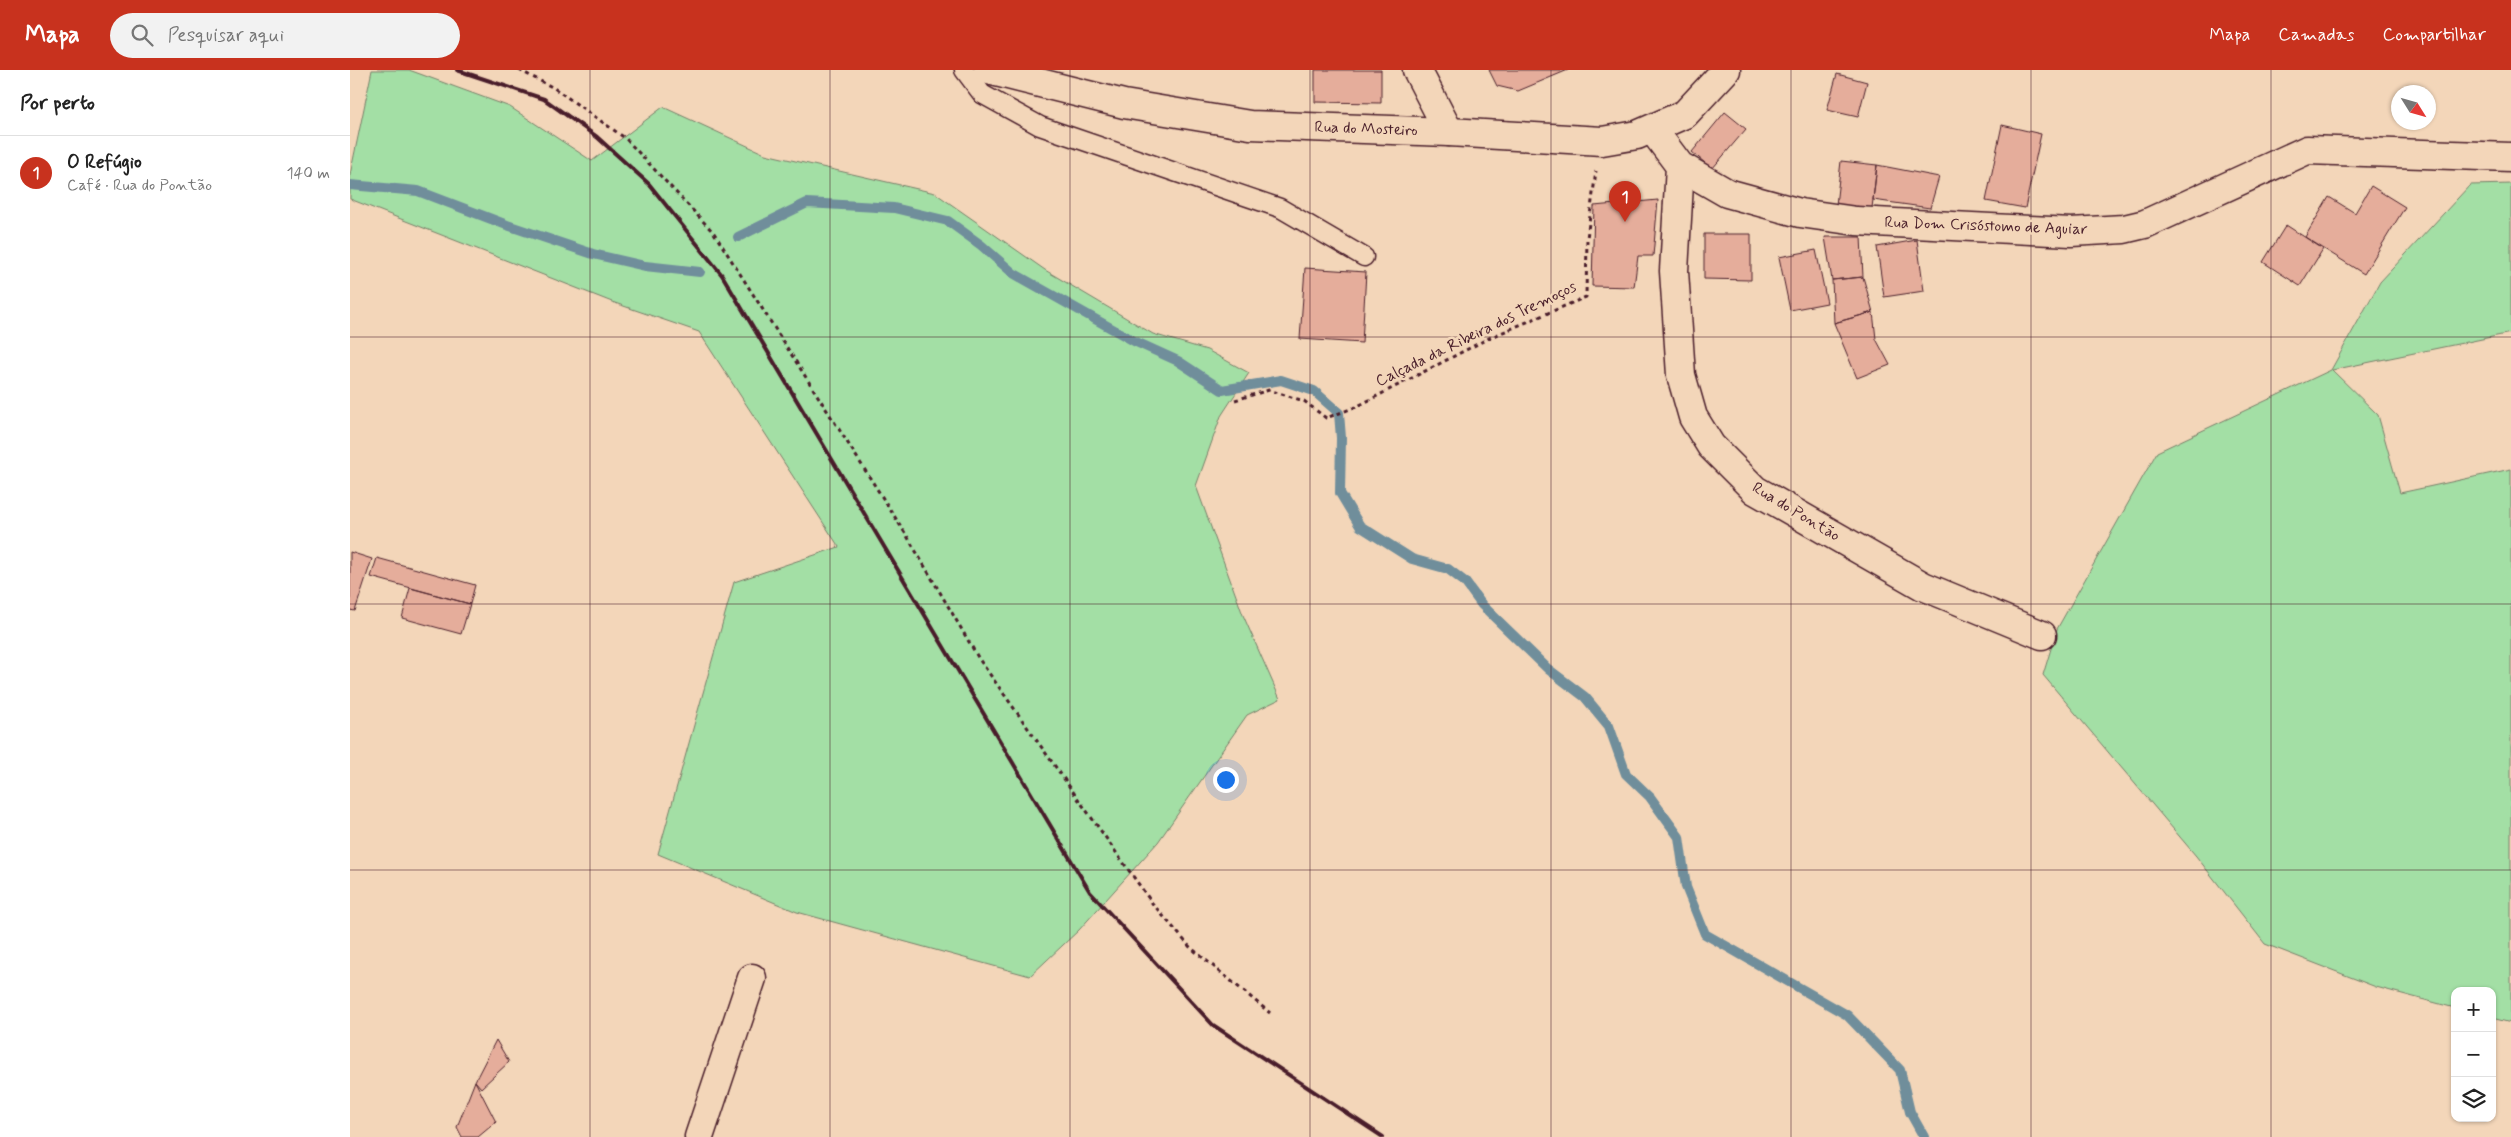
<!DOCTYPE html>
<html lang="pt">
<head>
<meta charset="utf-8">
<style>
  :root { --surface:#fff; --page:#f2f2f2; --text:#222; --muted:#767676; --line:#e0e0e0; --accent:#c8321e }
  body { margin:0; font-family:Mynerve,sans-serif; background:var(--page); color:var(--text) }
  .controls { position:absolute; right:15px; bottom:15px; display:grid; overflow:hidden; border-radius:10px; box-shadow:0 1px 4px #0004 }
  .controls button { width:45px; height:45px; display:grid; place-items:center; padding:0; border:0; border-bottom:1px solid var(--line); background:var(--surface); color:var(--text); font:25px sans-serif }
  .compass { position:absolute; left:2041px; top:15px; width:45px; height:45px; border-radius:50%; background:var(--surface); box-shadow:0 1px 4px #0004; rotate:127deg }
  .you { position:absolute; left:875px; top:709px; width:18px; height:18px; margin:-12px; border:4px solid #fff; border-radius:50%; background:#1a73e8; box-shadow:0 0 0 8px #1a73e833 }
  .badge { display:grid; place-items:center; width:32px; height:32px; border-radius:50%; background:var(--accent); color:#fff; font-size:16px; font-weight:700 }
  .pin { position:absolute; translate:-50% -41px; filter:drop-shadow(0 1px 2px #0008) }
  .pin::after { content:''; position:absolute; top:26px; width:18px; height:15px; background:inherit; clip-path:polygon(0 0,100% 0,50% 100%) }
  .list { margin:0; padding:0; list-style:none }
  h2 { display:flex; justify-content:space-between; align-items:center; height:65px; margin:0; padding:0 20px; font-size:21px }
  h2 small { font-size:16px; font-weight:400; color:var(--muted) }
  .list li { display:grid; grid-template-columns:32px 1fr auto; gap:15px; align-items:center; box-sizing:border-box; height:75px; padding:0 20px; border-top:1px solid var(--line) }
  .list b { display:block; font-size:19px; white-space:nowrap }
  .list p { margin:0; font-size:16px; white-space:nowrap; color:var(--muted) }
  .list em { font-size:16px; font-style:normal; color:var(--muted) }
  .icon { flex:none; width:28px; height:28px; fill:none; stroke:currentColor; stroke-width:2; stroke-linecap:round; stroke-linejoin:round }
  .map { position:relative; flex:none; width:2161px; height:1067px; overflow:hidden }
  header { display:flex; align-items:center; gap:30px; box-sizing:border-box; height:70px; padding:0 25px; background:var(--accent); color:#fff }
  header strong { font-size:24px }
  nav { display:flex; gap:28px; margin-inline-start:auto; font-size:18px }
  .search { width:350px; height:45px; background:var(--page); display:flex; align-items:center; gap:12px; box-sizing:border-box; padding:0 18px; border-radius:28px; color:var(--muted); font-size:19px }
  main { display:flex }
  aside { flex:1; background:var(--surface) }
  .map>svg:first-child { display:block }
</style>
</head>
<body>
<header>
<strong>Mapa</strong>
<div class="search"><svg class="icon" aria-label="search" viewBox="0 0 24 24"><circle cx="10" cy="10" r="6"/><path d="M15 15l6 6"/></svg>Pesquisar aqui</div>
<nav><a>Mapa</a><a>Camadas</a><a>Compartilhar</a></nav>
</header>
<main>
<aside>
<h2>Por perto<small></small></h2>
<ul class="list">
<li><span class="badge">1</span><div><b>O Refúgio</b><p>Café · Rua do Pontão</p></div><em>140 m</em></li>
</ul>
</aside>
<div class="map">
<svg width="2161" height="1067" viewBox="0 0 2161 1067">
  <rect width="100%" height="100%" fill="#f3d6b9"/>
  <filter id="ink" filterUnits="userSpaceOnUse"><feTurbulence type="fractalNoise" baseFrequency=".02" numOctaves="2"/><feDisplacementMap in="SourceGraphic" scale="10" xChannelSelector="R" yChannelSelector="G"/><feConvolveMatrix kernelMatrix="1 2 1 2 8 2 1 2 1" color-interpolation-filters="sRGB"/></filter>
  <g filter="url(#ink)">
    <path fill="#a3dfa5" stroke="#767f68" d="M22 0H59L160 37 242 91 313 37 415 84 585 123 695 200 803 264 857 280 899 303 871 346 846 416 893 545 930 629 897 645 808 772 729 860 680 906 447 842 308 784 384 512 489 477 349 262 262 232 0 129V105Z
      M2161 114V263L1982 300 2028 345 2050 423 2161 399V953L2142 948V921H2105V938L2026 917 1915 874 1846 786 1693 605 1707 559 1807 382 1981 300 2030 212 2120 115Z"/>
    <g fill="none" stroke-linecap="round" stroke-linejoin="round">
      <path stroke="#6f8e9b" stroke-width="10" d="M0 115 68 121 157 155 243 184 295 196 350 202
        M388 167 457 133 544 138 598 151 631 175 663 203 784 271 828 291 872 320 931 310 964 321 989 343 991 368 990 423 1010 456 1062 489 1098 499 1115 512 1132 535 1198 599 1235 627 1259 656 1276 704 1300 727 1329 767 1336 817 1355 864 1497 945 1550 1000 1560 1042 1574 1067"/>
    </g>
    <path fill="#e5ad9b" stroke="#4a1f2b" d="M965 0H1031V33L965 32Z
      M1139 0H1218L1168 21 1147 16Z
      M1487 4 1517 12 1508 47 1477 40Z
      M1375 42 1396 59 1362 99 1342 82Z
      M1652 55 1691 64 1675 138 1636 131Z
      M1491 91 1527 95 1522 138 1486 135Z
      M1527 95 1589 107 1580 138 1523 130Z
      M2021 116 2055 137 2014 204 1955 167 1979 127 2005 143Z
      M1308 130 1303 186H1288L1284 217 1242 216 1244 136Z
      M1936 155 1973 179 1950 216 1913 192Z
      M1354 164H1401V210L1354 209Z
      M1475 167H1511L1513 207 1482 210Z
      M1567 170 1574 221 1534 227 1527 177Z
      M1466 180 1477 233 1440 240 1429 187Z
      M955 198 1016 202 1012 273 950 269Z
      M1513 207 1523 242 1484 253 1482 210Z
      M1523 242 1526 269 1540 295 1507 308 1484 253Z
      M0 482 22 489 5 541 0 540Z
      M27 488 125 515 120 534 21 507Z
      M60 518 120 534 111 564 52 548Z
      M146 970 159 992 131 1018 125 1011Z
      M125 1011 146 1052 128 1067H112L107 1057Z"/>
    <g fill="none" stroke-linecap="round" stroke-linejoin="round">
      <defs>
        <path id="lane" d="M614 0 632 24 690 56 930 138 1014 187"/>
        <path id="street" d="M1067 0 1099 62
          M1303 60 1330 96 1377 123 1450 143 1506 151 1721 162 1774 159 1795 154 1957 80 2161 87
          M1330 96 1324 201 1331 305 1343 347 1361 376 1405 420 1573 516 1692 565
          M349 1067 402 908"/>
        <path id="secondary" d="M638 0 774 34 900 55 1099 62 1252 71 1287 65 1335 44 1376 0"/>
      </defs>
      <use href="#lane" stroke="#4a1f2b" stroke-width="21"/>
      <use href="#street" stroke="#4a1f2b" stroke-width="31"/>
      <use href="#secondary" stroke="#4a1f2b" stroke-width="31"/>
      <path stroke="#4a1f2b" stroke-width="3" stroke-dasharray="4 4" stroke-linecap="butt" d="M169 0 204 18 275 68 364 163 557 466 629 589 802 833 840 877 920 943
        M885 330 919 320 954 331 976 348 1006 337 1139 268 1236 227 1237 168 1246 101"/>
      <use href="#lane" stroke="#f3d6b9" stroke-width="18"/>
      <use href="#street" stroke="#f3d6b9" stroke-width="28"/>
      <use href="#secondary" stroke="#f3d6b9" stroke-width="28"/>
      <path stroke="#4a1f2b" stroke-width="4" d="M107 0 194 29 247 67 299 114 372 205 740 822 863 955 1033 1067"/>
    </g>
  </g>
  <path fill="none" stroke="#4a1f2b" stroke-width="1" stroke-opacity="0.55" d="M240 0V1067M480 0V1067M720 0V1067M960 0V1067M1201 0V1067M1441 0V1067M1681 0V1067M1921 0V1067M0 267H2161M0 534H2161M0 800H2161"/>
  <g text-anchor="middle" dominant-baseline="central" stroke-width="5" stroke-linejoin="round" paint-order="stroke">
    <g font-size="16" fill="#4a1f2b" stroke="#f3d6b9">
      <text transform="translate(1016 59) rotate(2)">Rua do Mosteiro</text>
      <text transform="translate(1636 156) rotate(2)">Rua Dom Crisóstomo de Aguiar</text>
      <text transform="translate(1126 264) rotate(-26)">Calçada da Ribeira dos Tremoços</text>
      <text transform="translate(1446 442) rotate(31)">Rua do Pontão</text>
    </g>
  </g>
</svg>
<div class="controls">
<button>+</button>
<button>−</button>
<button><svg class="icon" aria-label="layers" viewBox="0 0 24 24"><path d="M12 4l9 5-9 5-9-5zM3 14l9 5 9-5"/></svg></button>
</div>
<svg class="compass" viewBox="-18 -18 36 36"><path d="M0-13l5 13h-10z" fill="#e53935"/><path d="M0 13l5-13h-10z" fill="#767676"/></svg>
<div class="you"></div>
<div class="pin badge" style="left:1275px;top:152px">1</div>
</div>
</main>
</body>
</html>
